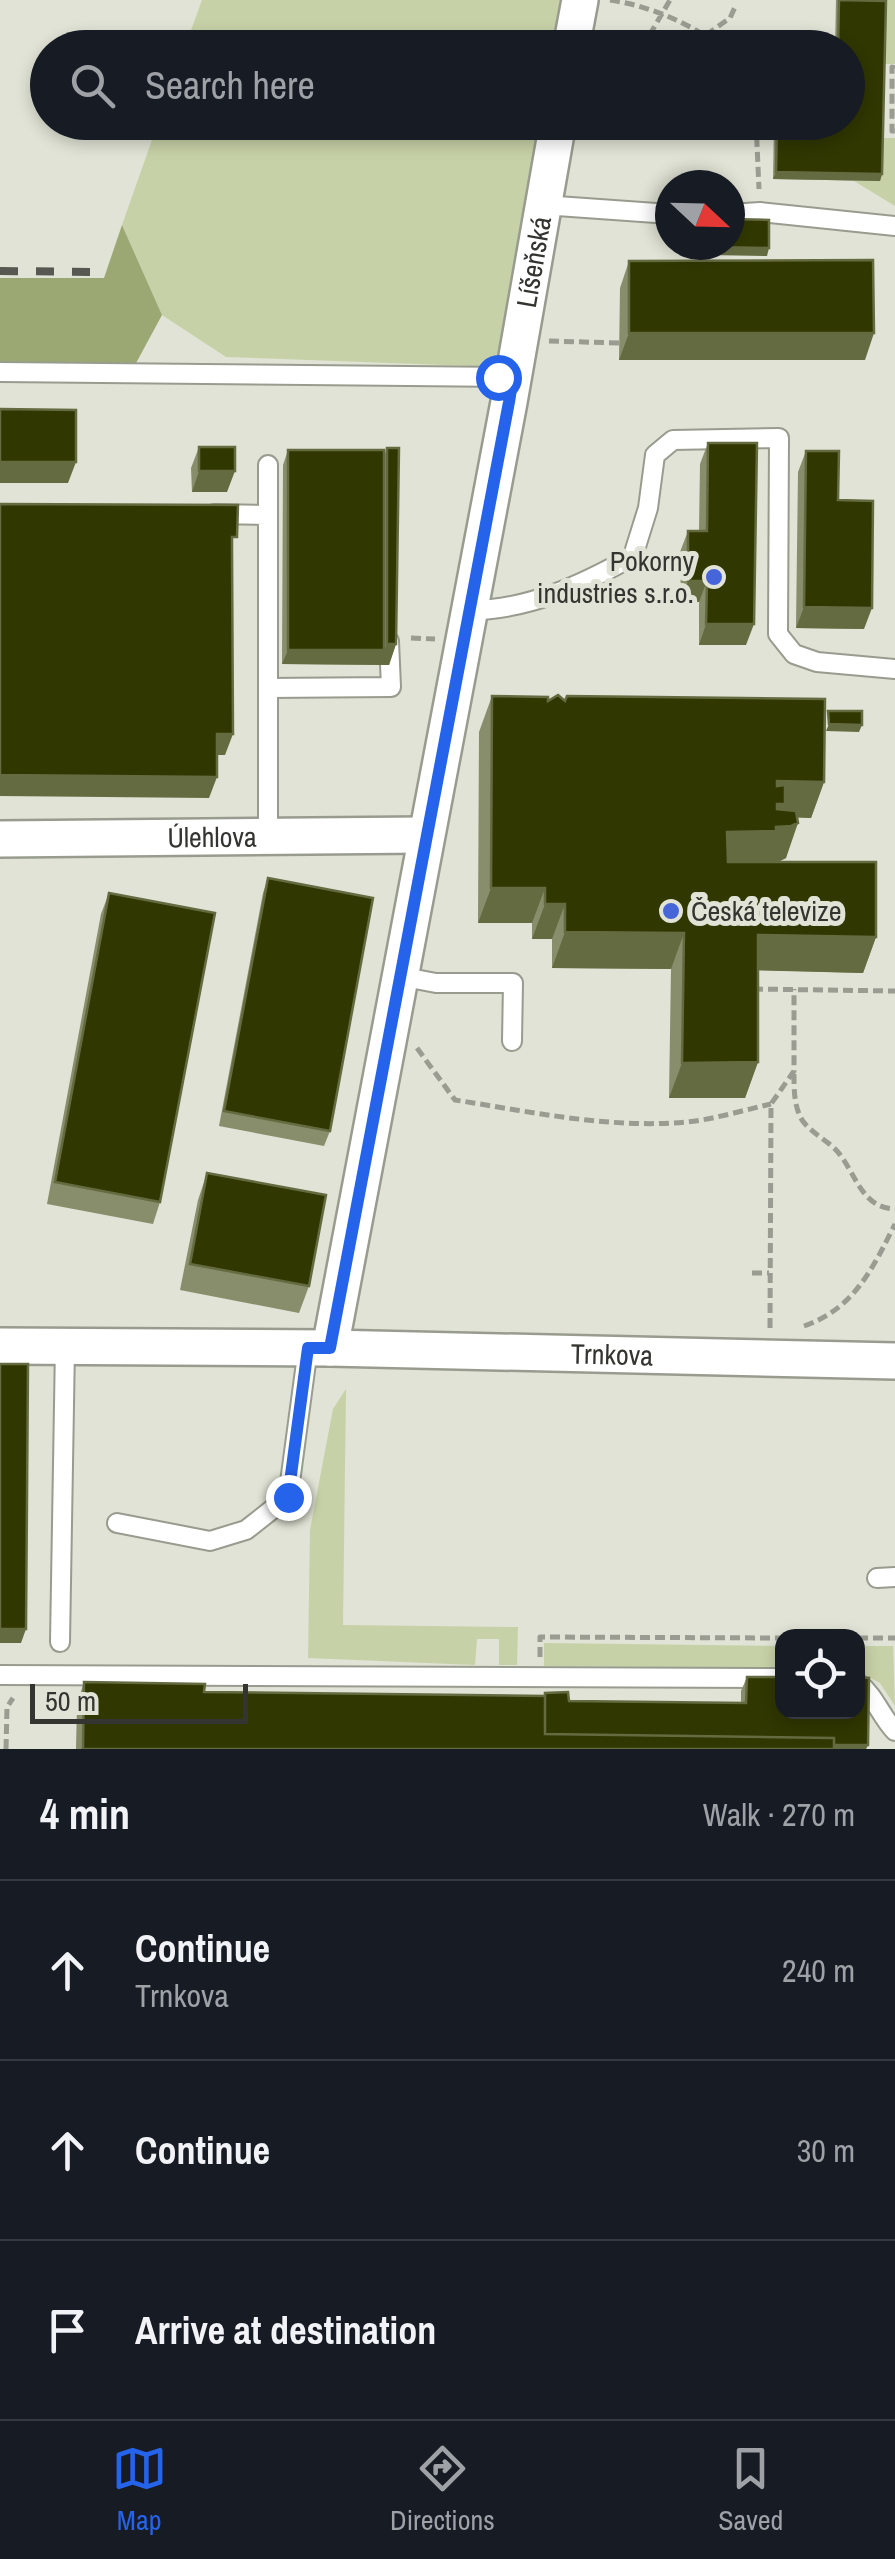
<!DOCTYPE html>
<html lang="en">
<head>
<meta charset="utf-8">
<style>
  :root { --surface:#171b24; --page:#20242c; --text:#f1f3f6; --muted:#9ea1a6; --line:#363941; --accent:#2563eb }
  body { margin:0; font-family:"Archivo Narrow",sans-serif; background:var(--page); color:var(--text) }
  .controls { position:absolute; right:30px; bottom:30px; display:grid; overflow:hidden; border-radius:20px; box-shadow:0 5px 15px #0003 }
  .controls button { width:90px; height:90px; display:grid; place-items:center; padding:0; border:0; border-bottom:2px solid var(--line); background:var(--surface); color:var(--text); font:50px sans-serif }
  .compass { position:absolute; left:655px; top:170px; width:90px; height:90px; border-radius:50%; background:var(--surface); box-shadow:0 5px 15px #0003; rotate:112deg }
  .scale { position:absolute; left:30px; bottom:25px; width:218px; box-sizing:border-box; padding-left:10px; border:5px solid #343530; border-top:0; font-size:28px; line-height:35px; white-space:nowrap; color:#343530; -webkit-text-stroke:8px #e0e3d5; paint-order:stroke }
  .stop { position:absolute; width:30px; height:30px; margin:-22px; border:8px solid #2563eb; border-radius:50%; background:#fff }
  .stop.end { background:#2563eb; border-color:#fff; box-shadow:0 2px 10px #0008 }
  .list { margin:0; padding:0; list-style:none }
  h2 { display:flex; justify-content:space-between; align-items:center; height:130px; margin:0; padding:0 40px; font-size:42px }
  h2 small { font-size:32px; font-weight:400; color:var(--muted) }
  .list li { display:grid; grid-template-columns:65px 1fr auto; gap:30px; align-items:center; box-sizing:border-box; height:180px; padding:0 40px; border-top:2px solid var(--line) }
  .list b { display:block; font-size:38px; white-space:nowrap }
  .list p { margin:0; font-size:32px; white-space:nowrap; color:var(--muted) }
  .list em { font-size:32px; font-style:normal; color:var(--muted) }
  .icon { flex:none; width:55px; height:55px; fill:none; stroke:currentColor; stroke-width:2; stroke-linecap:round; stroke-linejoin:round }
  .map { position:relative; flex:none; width:895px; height:1749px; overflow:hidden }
  .search { position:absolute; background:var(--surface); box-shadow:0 5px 15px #0003; left:30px; right:30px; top:30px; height:110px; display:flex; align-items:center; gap:25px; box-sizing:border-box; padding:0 35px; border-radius:55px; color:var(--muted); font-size:38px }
  .sheet { height:670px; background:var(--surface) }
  nav { display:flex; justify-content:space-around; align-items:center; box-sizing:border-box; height:140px; border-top:2px solid var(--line); background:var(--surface); font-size:28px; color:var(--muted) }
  nav a { display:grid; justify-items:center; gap:5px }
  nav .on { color:var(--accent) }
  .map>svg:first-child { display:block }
</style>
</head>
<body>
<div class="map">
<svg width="895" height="1749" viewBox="0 0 895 1749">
  <rect width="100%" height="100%" fill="#e0e3d5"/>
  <path fill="#c7d1a7" d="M202 0H560L552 47H185Z
    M883 0H895V64H882Z
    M158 123H541L499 367 226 357 162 315 122 225Z
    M881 138H895V206L854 181H880Z
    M346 1389 343 1625 518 1627 517 1665H499V1639H477L475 1665 308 1658 310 1530 333 1409Z
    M544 1643 782 1646V1668L544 1666Z
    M858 1646H893L895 1706 880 1683 858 1671Z"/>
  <path fill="#9ca873" d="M122 225 162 315 135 365 0 364V278H104Z"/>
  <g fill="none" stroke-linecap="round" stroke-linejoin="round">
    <defs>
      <path id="service" d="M543 205 670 214
        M730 214 760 212 895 226
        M0 372 513 377
        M268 465V837
        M214 514 268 515
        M469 610C526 611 584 584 633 556L648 508 655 455 673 440 779 438 778 634 794 654 817 662 895 669
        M268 688 391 687 389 641
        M399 976 436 983H513L512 1041
        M117 1523 210 1541 246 1530 288 1497 308 1348
        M877 1578 895 1577
        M60 1642 65 1346
        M0 1675 782 1678
        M858 1683C875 1696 880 1715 895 1731"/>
      <g id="minor">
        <path d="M571 48 580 0"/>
        <path id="s1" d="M0 839 425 835"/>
        <path id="s2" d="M0 1346 330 1348 895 1361"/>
        <path id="s3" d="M330 1348 509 402 558 122"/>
      </g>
    </defs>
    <use href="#service" stroke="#989c8e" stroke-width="22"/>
    <use href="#minor" stroke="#989c8e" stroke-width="40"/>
    <path stroke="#9a9c92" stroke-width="5" stroke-dasharray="10 5" stroke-linecap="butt" d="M610 0C650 6 690 23 723 48
      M706 35 730 18 735 7
      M642 48 670 0
      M895 68 892 67V131H895
      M756 122 759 189
      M549 341 620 343
      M411 638 435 639
      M753 989 895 991
      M417 1048 455 1100C532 1112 610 1129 687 1122 715 1119 744 1110 771 1104
      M794 1074C794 1090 794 1106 802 1120 811 1133 827 1140 837 1151 856 1173 861 1208 895 1209
      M752 1273H769
      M804 1326C854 1309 873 1268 895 1224
      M770 1328 771 1104 794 1071V989
      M858 1638H895
      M540 1657V1637L782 1638
      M6 1749 7 1707 13 1698"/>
    <use href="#service" stroke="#fff" stroke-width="18"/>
    <use href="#minor" stroke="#fff" stroke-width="35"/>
    <path stroke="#575851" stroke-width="8" stroke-dasharray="18 18" stroke-linecap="butt" d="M0 271 101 272"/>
  </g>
  <path fill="#888d6b" d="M836 0H886L882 174 880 181 773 179 774 122H848V48H835Z
    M629 261 865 360H619L620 288Z
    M708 443 746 645H699V602H681L680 552 688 531H699L700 464Z
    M199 447 227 492H192L191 468Z
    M387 448 396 644 389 665 282 664 283 465 288 450 384 456Z
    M806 451 838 500 864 629 796 628 798 472Z
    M492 696 565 701 824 782 811 818 797 817 786 858 778 862 876 937 863 973 758 970V1062L745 1098H669L671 969 552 968V939H532V923H478L479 732Z
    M268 878 330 1131 324 1146 219 1126 263 893Z
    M109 893 160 1202 153 1224 47 1204 101 914Z
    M207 1173 309 1286 299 1313 180 1290 198 1200Z
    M747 1677 868 1745 866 1749H76L77 1704 84 1682 204 1692 569 1701 741 1703V1691Z"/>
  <path fill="#656b41" d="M776 172 882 174 880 181 773 179Z
    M713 247 769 248 767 256 710 255Z
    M629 333H874L865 360H619Z
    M0 462H76L68 483H0Z
    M199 471H235L227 492H192Z
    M688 581H707L699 602H681Z
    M804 607 872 608 864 629 796 628Z
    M706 624H754L746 645H699Z
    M387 644H396L389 665 282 664 288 650H384Z
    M829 724 862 725 859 732 826 731Z
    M217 734H233L225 755H210Z
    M0 775 217 777 209 798 0 796Z
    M777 781 824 782 811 818 780 817 798 823 786 858 778 862 714 868 727 832Z
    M491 888H545L532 923H478Z
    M545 904H565L552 939H532Z
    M565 932 684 933 671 969 552 968Z
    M758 935 876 937 863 973 745 970Z
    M758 1062 745 1098H669L682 1063Z
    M0 1629H26L21 1643H0Z
    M543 1740 868 1745 866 1749H540Z"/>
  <path fill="#303701" stroke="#656b41" stroke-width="2.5" d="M839 0 886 1 882 174 776 172 777 122H848V48H838Z
    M730 219 769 220V248L713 247V245H730Z
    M873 260 874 333H629V261Z
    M0 409 76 410V462H0Z
    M708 443H757L754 624H706L707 581H688V531H707Z
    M199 447H235V471H199Z
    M387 448H399L396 644H387Z
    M288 450H384V650H288Z
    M806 451H839L838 500 873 501 872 608 804 607Z
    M0 504 238 505 237 537H232V549L233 734H217V777L0 775Z
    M558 695 565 701 567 696 825 699 824 782 777 781V786L785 785V804H777V809L796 811 798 823 791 826 776 827V831L727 832 728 862H876V937L758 935V1062L682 1063 684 933 565 932V904H545V888H491L492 696 548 697V701Z
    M828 711H862V725L829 724Z
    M268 878 373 898 330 1131 224 1111Z
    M109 893 215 913 160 1202 55 1182Z
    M207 1173 326 1195 309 1286 190 1264Z
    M0 1364H28L26 1629H0Z
    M747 1677H782V1712H858V1677L869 1678 868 1745H834V1738L545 1734V1693L568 1692 569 1701 746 1703Z
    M84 1682 205 1684 204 1692 545 1696V1734L834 1738V1749H83Z"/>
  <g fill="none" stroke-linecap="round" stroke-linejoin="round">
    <path stroke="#2563eb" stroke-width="12" d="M288 1497 308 1348H330L509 402 513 376 498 377"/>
  </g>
  <g fill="#4565d8" stroke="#e0e3d5" stroke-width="4">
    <circle cx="714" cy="577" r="10"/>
    <circle cx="671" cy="911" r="10"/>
  </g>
  <g text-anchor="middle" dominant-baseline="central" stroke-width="10" stroke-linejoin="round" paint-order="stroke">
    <g font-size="28" fill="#343530" stroke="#e0e3d5">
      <text stroke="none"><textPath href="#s3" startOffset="1105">Líšeňská</textPath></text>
      <text stroke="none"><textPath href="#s1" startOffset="212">Úlehlova</textPath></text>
      <text stroke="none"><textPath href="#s2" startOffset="612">Trnkova</textPath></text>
    </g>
    <g font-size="28" fill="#343530" stroke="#e0e3d5" text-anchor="end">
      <text x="694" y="561">Pokorny<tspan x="694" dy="32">industries s.r.o.</tspan></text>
      <text x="691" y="911" text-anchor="start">Česká televize</text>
    </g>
  </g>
</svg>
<div class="controls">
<button><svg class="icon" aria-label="locate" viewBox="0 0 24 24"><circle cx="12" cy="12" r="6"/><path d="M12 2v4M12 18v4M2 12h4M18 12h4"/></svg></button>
</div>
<svg class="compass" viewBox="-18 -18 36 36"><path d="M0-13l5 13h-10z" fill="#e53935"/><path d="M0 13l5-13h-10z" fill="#9ea1a6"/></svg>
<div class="scale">50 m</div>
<div class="stop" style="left:498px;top:377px"></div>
<div class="stop end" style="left:288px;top:1497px"></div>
<div class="search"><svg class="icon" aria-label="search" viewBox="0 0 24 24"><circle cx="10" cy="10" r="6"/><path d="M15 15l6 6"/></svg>Search here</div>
</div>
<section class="sheet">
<h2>4 min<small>Walk · 270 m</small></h2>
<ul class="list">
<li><svg class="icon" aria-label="ahead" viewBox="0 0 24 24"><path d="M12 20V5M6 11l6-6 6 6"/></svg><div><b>Continue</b><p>Trnkova</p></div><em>240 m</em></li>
<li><svg class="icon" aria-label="ahead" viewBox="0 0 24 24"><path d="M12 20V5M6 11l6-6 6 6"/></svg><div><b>Continue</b></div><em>30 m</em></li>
<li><svg class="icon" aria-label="arrive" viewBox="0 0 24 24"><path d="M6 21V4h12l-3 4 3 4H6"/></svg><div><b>Arrive at destination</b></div></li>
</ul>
</section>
<nav>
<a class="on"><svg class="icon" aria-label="map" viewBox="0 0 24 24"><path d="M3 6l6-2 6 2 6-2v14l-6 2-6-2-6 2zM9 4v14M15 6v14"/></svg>Map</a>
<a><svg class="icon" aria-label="directions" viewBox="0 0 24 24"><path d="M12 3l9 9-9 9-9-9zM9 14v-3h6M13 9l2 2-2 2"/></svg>Directions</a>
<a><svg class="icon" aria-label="saved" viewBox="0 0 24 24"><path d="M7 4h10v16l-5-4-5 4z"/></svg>Saved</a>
</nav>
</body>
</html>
